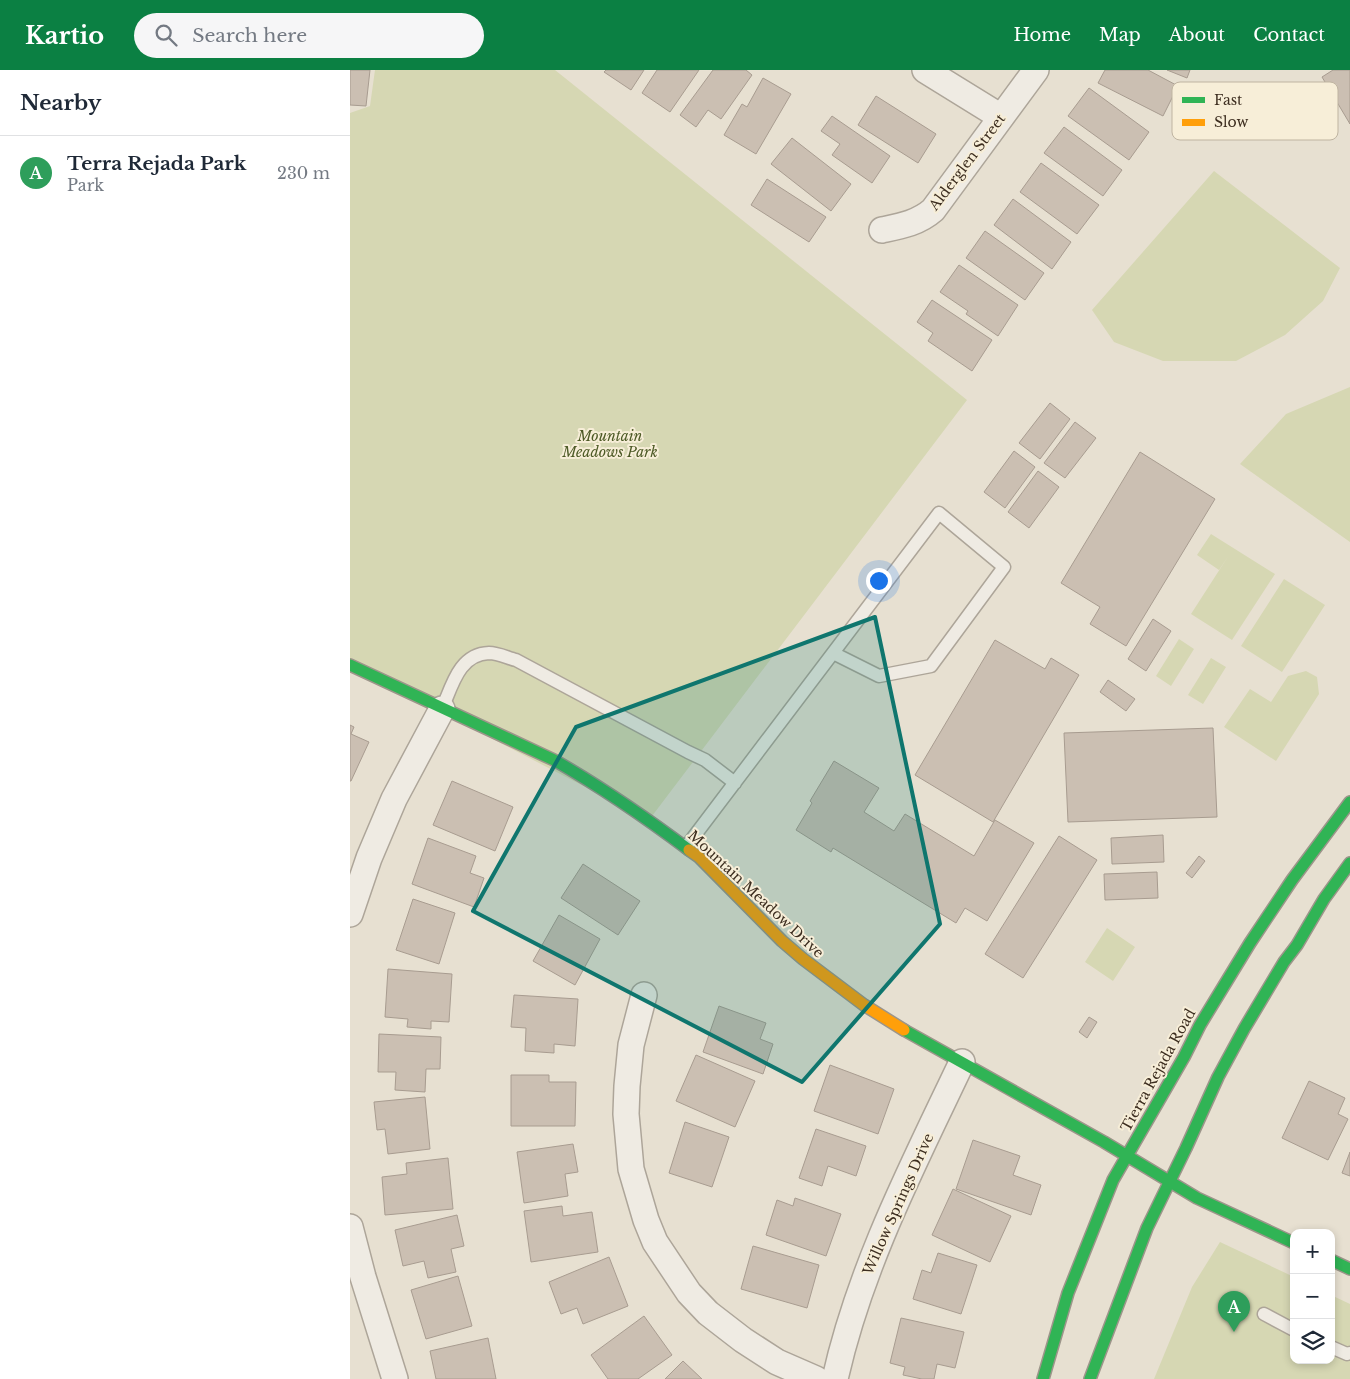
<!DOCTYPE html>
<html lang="en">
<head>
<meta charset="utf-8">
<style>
  :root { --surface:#fff; --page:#f6f6f7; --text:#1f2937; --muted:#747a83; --line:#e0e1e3; --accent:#0b8043 }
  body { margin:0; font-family:"Libre Baskerville",serif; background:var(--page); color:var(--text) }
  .controls { position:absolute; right:15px; bottom:15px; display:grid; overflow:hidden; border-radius:10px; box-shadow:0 2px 8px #0003 }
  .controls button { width:45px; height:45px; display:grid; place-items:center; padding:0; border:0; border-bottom:1px solid var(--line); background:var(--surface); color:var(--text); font:25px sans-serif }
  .you { position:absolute; left:528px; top:510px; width:18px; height:18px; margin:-12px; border:4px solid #fff; border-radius:50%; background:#1a73e8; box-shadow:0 0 0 8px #1a73e833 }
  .badge { display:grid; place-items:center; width:32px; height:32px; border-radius:50%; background:var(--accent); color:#fff; font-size:16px; font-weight:700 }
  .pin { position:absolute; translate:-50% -41px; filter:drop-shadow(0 1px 2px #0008) }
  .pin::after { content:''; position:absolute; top:26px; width:18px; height:15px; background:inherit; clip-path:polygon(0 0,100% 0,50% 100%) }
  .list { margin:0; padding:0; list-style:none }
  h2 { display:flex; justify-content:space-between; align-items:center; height:65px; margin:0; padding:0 20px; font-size:21px }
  h2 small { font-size:16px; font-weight:400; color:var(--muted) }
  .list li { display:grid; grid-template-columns:32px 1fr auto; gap:15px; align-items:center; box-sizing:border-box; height:75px; padding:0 20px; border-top:1px solid var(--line) }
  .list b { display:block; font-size:19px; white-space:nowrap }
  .list p { margin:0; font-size:16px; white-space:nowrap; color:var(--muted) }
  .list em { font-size:16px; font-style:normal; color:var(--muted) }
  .icon { flex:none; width:28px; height:28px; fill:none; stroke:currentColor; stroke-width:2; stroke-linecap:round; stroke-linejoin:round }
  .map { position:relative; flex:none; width:1000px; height:1309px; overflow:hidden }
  header { display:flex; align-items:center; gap:30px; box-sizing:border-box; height:70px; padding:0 25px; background:var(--accent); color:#fff }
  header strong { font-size:24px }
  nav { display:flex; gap:28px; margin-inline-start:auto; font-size:18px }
  .search { width:350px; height:45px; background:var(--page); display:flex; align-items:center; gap:12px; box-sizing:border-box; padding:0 18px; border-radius:28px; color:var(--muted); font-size:19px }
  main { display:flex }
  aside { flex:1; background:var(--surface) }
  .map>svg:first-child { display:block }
</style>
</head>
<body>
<header>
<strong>Kartio</strong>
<div class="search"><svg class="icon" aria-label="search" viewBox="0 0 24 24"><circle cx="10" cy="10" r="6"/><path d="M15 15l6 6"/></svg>Search here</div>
<nav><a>Home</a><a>Map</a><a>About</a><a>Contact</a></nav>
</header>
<main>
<aside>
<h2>Nearby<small></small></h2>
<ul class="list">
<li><span class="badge" style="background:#2e9e5b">A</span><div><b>Terra Rejada Park</b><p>Park</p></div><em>230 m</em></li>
</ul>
</aside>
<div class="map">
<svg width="1000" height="1309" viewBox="0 0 1000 1309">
  <rect width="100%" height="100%" fill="#e7e0d1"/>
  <path fill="#d6d7b3" d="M25 0H205L617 330 299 750 0 595V43L20 36Z
    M864 101 990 198 973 231 935 265 886 291H813L764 272 742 240Z
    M1000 317V472L890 394 936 344Z
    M861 464 925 504 882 570 841 544 879 485 869 500 847 485Z
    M934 509 975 535 932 602 891 576Z
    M829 569 844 579 821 616 806 606Z
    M861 588 876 597 853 634 838 625Z
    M956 601 967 607 969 624 926 691 874 657 900 619 921 632 938 606Z
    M757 858 785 877 763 911 735 892Z
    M870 1172 944 1207V1290H981V1225L1000 1234V1309H804L842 1217Z"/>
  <path fill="#cbbfb2" stroke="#a89c90" d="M0 0H20L16 36 0 35Z
    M256 0H294L281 20 254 2Z
    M307 0H349L320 42 292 23Z
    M363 0H396L402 5 371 49 358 40 346 57 330 45Z
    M755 0H798L828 16 813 46 748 13Z
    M817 0H840L837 8Z
    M983 0H1000V54L972 7Z
    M413 8 441 24 406 84 374 65 392 34 397 37Z
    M739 18 799 62 779 90 718 46Z
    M526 26 586 64 568 93 508 55Z
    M482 46 540 86 522 113 482 85 490 74 471 61Z
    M714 57 772 100 753 126 694 83Z
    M442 68 501 114 481 141 421 94Z
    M691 93 749 135 727 164 670 122Z
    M417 109 476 147 459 172 401 135Z
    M663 129 721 172 702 199 644 155Z
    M635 161 694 203 675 230 616 188Z
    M609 195 668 235 648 266 616 244 618 241 590 222Z
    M582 230 642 270 622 301 578 271 583 263 567 252Z
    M700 333 720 349 690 389 669 373Z
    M725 352 746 368 715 408 694 393Z
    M664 381 685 397 655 438 634 422Z
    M790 382 865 429 776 576 740 554 750 537 711 513Z
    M688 401 709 417 679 458 658 442Z
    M803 549 821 561 796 601 778 589Z
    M645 570 695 599 701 588 729 605 643 752 565 705Z
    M758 610 785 629 776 641 750 622Z
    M0 655 4 657 1 664 19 672 1 711H0Z
    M863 658 867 747 718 752 714 663Z
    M484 691 529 718 514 742 544 761 555 744 624 786 645 750 684 773 637 851 615 838 606 853 483 778 481 782 446 760 462 733 460 731Z
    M102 711 163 737 145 781 83 755Z
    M813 765 814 792 762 794 761 768Z
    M709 766 747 790 673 908 635 884Z
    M78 768 126 786 120 803 134 808 124 837 62 814Z
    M849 786 855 791 842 808 836 803Z
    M233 794 290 831 268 865 211 828Z
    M807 802 808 828 755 830 754 804Z
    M63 829 105 843 89 894 46 880Z
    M209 845 250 869 225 915 183 891Z
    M38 899 102 904 99 952 81 951V959L57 957 58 949 35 947Z
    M164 925 228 929 225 976 204 974V983L175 981 176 958 161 957Z
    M369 936 416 953 410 969 423 974 413 1004 353 982Z
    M739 947 747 952 737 968 729 962Z
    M29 964 91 967 90 999H76L75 1022 45 1020 46 1002H28Z
    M346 985 405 1011 385 1057 326 1031Z
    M480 995 544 1019 528 1064 464 1041Z
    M161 1005H199V1012H226L225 1056H161Z
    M959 1011 995 1028 988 1044 998 1049 978 1090 932 1068Z
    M75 1027 80 1079 38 1084 35 1059 27 1060 24 1032Z
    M335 1052 379 1067 362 1117 319 1103Z
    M466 1059 516 1076 506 1106 478 1096 472 1116 449 1108Z
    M623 1070 670 1086 663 1105 691 1115 681 1145 606 1119Z
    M223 1074 228 1102 215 1104 218 1126 174 1133 167 1082Z
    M1000 1082V1106L992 1103Z
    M98 1088 103 1139 35 1145 32 1107 57 1104 56 1093Z
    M603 1119 661 1146 640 1192 582 1165Z
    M445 1128 491 1144 476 1186 416 1165 427 1130 443 1136Z
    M212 1136 213 1146 242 1142 248 1182 181 1192 174 1141Z
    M107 1145 114 1176 101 1179 106 1202 78 1208 74 1191 53 1196 45 1160Z
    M403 1176 469 1195 457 1238 391 1219Z
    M588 1183 627 1195 611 1244 563 1229 572 1200 581 1203Z
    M259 1187 278 1236 233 1254 227 1238 211 1244 199 1212Z
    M108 1206 122 1256 76 1269 61 1220Z
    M294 1246 322 1285 288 1309H258L241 1285Z
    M551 1248 614 1262 605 1298 587 1294 584 1309H572L553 1305 555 1297 540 1293Z
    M138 1268 146 1309H86L80 1281Z
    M333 1291 352 1309H315Z"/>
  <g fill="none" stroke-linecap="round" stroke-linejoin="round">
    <defs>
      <path id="lane" d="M92 639C102 616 109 584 139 583 148 583 158 588 166 590L338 682 355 690 385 713
        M336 777 589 443 654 497 581 596 529 606 483 583
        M914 1244 944 1260
        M981 1277 997 1284 1000 1283"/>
      <path id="street" d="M575 0 651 47
        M532 160C551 156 568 153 583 140L686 0
        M0 844 19 788 44 729 92 639
        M294 925 281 975 277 1016 276 1044 281 1099 296 1150 305 1172 339 1223 358 1243 393 1270 427 1292 466 1309
        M0 1157 13 1207 45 1309
        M485 1309C510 1197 563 1095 612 992"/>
      <path id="fast" d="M0 595 204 690C251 717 295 747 339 780
        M554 960 754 1072 847 1128 944 1173
        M981 1190 1000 1199
        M693 1309 718 1223 763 1110 834 987 850 955 900 873 942 810 1000 732
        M740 1309 797 1158 836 1078 868 1007 894 959 934 892 947 875 974 829 1000 793"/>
      <path id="slow" d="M339 780 349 787 432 871 453 889 514 935 554 960"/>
    </defs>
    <use href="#lane" stroke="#ada599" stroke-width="15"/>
    <use href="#street" stroke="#ada599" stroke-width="28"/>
    <use href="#fast" stroke="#9c958a" stroke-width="14"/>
    <use href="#slow" stroke="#9c958a" stroke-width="14"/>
    <use href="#lane" stroke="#efebe3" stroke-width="12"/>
    <use href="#street" stroke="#efebe3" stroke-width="25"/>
    <use href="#fast" stroke="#30b455" stroke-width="11"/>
    <use href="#slow" stroke="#ff9f0a" stroke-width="11"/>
  </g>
  <path fill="#0f766e" fill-opacity="0.2" stroke="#0f766e" stroke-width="4" stroke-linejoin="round" d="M525 547 590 854 452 1012 123 841 226 657Z"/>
  <g text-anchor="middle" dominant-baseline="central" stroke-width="4" stroke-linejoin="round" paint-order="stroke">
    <g font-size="14" fill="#3d2e20" stroke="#f7eed8">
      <text transform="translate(617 92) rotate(-53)">Alderglen Street</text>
      <text transform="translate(406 824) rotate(43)">Mountain Meadow Drive</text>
      <text transform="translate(808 1000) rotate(-61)">Tierra Rejada Road</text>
      <text transform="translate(548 1134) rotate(-66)">Willow Springs Drive</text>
    </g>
    <g font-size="14" font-style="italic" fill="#4d5a26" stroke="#f7eed8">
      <text x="260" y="366">Mountain<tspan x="260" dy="16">Meadows Park</tspan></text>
    </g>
  </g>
  <rect x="822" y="12" width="166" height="58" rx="8" fill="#f7eed8" stroke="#bfb4a1" stroke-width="1"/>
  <rect x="832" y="27" width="23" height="6" fill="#30b455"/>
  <rect x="832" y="49" width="23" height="7" fill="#ff9f0a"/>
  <g font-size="14" fill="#3d2e20">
    <text x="864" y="35">Fast</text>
    <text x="864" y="57">Slow</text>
  </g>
</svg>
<div class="controls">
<button>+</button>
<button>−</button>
<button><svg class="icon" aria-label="layers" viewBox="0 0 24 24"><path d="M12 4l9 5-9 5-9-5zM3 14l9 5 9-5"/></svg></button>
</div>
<div class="you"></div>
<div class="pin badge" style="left:884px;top:1262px;background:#2e9e5b">A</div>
</div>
</main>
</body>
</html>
